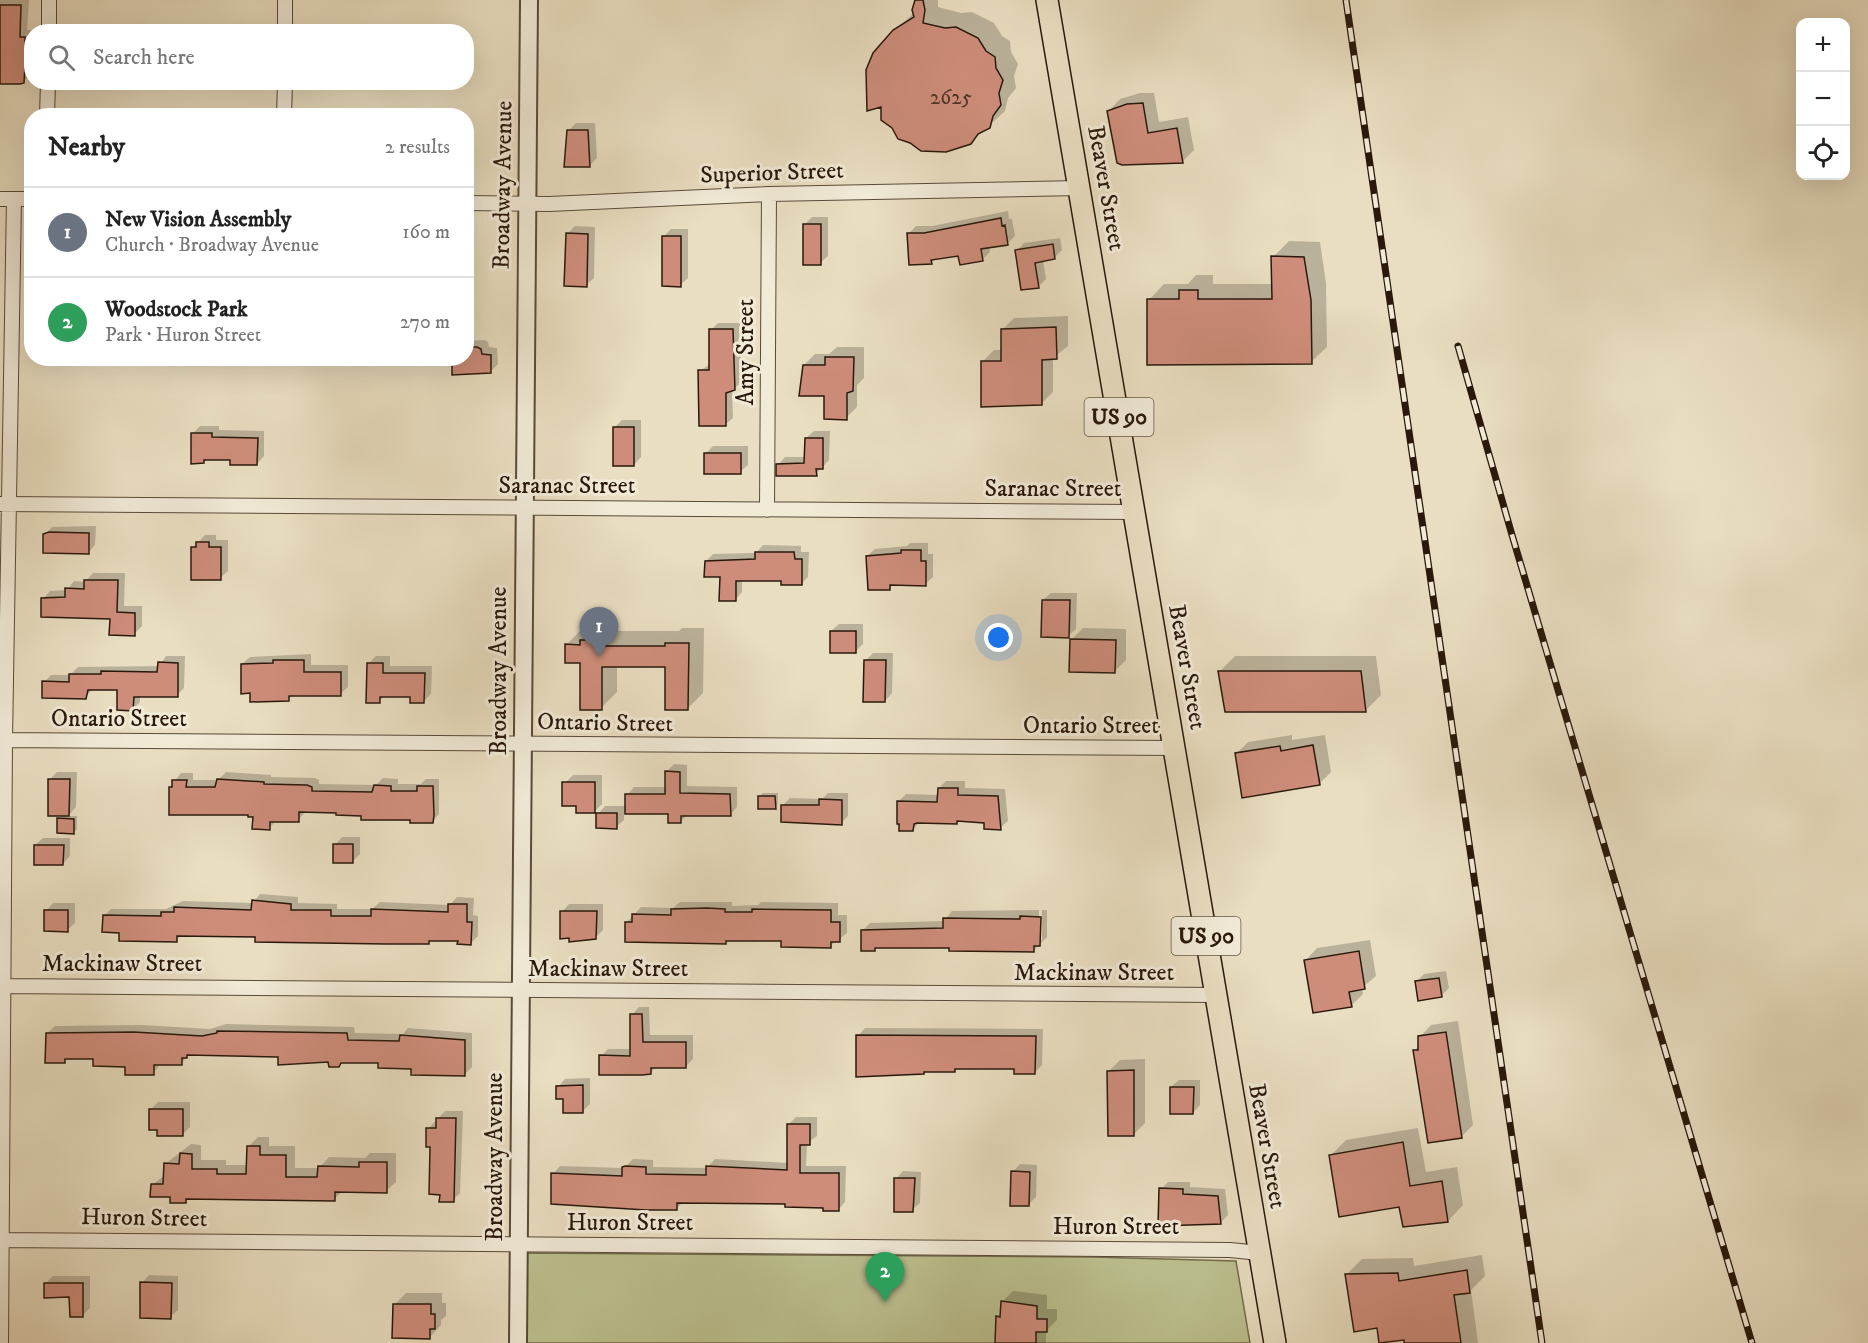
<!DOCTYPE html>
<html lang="en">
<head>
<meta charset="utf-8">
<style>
  :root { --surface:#fff; --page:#f2f2f2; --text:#222; --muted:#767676; --line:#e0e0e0; --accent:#8f2418 }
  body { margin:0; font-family:"IM FELL DW Pica",serif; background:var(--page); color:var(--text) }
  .controls { position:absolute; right:18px; top:18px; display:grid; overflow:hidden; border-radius:12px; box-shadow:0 6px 24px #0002 }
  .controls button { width:54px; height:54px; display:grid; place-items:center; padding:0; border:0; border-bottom:2px solid var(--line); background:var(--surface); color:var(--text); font:30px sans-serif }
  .you { position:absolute; left:999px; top:638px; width:21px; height:21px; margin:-15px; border:4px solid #fff; border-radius:50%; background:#1a73e8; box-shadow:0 0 0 9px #1a73e833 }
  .badge { display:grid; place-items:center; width:39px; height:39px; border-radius:50%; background:var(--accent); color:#fff; font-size:20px; font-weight:700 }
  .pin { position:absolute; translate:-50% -50px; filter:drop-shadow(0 2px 3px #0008) }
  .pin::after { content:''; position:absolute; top:32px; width:21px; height:18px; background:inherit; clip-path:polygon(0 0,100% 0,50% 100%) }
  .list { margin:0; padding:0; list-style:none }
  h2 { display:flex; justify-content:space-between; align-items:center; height:78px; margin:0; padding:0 24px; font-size:26px }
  h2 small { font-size:20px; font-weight:400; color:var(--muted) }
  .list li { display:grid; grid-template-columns:39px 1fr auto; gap:18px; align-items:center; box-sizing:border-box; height:90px; padding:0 24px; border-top:2px solid var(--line) }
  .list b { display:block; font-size:22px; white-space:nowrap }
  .list p { margin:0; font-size:20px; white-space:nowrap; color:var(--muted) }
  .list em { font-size:20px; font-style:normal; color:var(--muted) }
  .icon { flex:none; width:33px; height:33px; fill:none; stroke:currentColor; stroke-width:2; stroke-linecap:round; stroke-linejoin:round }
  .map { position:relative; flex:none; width:1868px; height:1343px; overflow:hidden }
  .search { position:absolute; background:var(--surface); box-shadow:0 6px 24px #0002; left:24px; top:24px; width:450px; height:66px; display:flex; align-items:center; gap:15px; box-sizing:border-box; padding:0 21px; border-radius:24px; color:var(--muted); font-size:22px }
  .panel { position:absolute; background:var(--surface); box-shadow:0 6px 24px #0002; left:24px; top:108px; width:450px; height:258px; border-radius:24px }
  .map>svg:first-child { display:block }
</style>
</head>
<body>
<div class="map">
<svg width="1868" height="1343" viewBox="0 0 1868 1343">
  <rect width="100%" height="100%" fill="#e9dec1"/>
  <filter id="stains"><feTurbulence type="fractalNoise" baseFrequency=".00333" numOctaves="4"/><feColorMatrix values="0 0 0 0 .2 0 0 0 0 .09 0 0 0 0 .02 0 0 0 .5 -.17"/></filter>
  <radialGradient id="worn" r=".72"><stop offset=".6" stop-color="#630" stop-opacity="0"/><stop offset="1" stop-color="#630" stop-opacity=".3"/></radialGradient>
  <path fill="#bcc08f" stroke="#726c4d" stroke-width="1.5" d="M526 1253 1092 1257 1236 1261 1250 1343H526Z"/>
  <path fill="#0003" d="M0 0H29L27 30H32L31 74 24 81 0 82Z
    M914 0H938V7L961 13 972 12 994 23 1002 36 1010 41 1011 52 1018 64 1014 76 1016 88 1008 98 1005 111 970 143 894 31 915 12Z
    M373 24H391V32H365Z
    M1140 93H1154L1159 122 1188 117 1194 150 1182 162 1109 111 1120 99Z
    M84 112H104V116H81Z
    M576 123H595L597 158 589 166 565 165 569 130Z
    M1008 211 1009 219H1012L1015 236 1007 244 989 247 990 252 982 260 960 254 936 258 931 263 909 233 916 226H932Z
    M812 217H828V256L820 263 804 225Z
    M575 226 595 227 594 278 586 285 567 234Z
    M671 229H688V278L680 285 664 236Z
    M1060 238 1062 250 1054 258 1043 260 1046 279 1039 286 1023 289 1017 251 1024 243Z
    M1289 241 1320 242 1326 283 1327 347 1311 362 1149 300 1164 284H1188L1196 275H1213V284H1273V257Z
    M1068 316V346L1053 358V392L1042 403 983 361 994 350H1002V330L1014 318Z
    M718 323H740L742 382 732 390 733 418 726 424 700 371 710 364 711 330Z
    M485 340 488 342 489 347 497 348 498 364 490 372 466 358V341Z
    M837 347H864V378L857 385V407L846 418 804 365 815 354H829Z
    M622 420H641V457L634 465 614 428Z
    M200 426H219V430L264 431V456L257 464 232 458 207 459 204 462 192 434Z
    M814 431H830L829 460 816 474 778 465 785 457H806V438Z
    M713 446H748V465L740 472 706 453Z
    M96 526 95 545 88 553 45 535 52 527Z
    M205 535H216V540H228V571L220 578 193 548Z
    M910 543H928V554H933V577L925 584H894L889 589 867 556 875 549 907 546Z
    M763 545 801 546V552H809L808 577 801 584 783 580H742V592L735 600 721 576 706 561 713 554 756 553Z
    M93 573H125L124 606H142V626L134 634 111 618 43 599 50 591 67 590 74 581 85 582Z
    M1051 593H1077L1076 629 1068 636 1043 600Z
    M839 624H863V644L855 652 831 631Z
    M597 625H617V631H679L682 628H704L703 693 688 708 667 666H617V692L601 708 582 661 566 645 582 629 593 630Z
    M1083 628 1126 629V660L1114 672 1071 640Z
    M873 653H893L892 693 885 701 865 661Z
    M311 654V665H348V687L340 694 293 695 288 699 252 692 242 664 250 657Z
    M166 656H185L184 688 177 695H140V702L133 709 118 689 92 690 85 697 44 682 51 675H70L78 667 159 666Z
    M376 656H390V666H432L431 694 424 701 412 696H385L379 701 368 664Z
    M1235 656H1376L1381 695 1366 710 1220 671Z
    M1292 735V740L1325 735 1331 772 1319 784 1236 754 1248 742Z
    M674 764 687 765V786L737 787V807L730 815H687L680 822 669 813 624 812V820L616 827 598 814 605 806H627V795L634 787H666V772Z
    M57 772H77L76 807 68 816H77V829L74 832 59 819 63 815 50 779Z
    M226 772 271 775V777L315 778 319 780V784L376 785 383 778 398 779V784H421L426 779H439V814L432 822 362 818V814L306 811 298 820H277L269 828 249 813 170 787 181 773H193V780H218Z
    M573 775H602V804L594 812 577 805 565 783Z
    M946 781H965V788L1005 789 1008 821 1000 828 986 821H920L913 830 898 802 906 794 939 795V788Z
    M763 793H778V804L775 807 759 797Z
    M828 793H848V816L841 823 783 805 790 798 822 799Z
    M342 837H360V854L352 862 335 845Z
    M43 838H70V856L63 864 35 845Z
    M260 894 298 897V903L337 904V909H372L380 902 450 905 457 897 474 898 473 915 478 916V936L471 943 459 940 431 939 428 942 182 934 176 940 121 931 104 916 111 909H166L183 901 253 903Z
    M680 902H732V906L758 905 761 902 838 903V915H847V933L830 946 782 940H728L725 943 627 922 641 907 673 908Z
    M53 903H75V923L67 930 46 911Z
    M569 904H603V930L596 937 562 912Z
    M1039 910V943L1042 940V910H1047V937L1033 951 951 947 877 946 874 949 863 930 870 923 944 921 952 911Z
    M1370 940 1376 976 1362 988 1363 994 1351 1006 1306 960 1317 948Z
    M1446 971 1449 988 1441 996 1416 982 1424 974Z
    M639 1007H649L650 1035H693V1059L685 1067H656L650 1073 601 1056 608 1049H632V1015Z
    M1458 1021 1473 1125 1462 1136 1414 1051 1420 1045V1037L1431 1025Z
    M226 1024 354 1027 355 1033 403 1034 408 1028 472 1033V1067L464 1075 379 1062 343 1061 339 1066 329 1061 280 1055 189 1054 181 1064 161 1063 153 1074 94 1058 69 1057 64 1061 47 1033 55 1026 142 1025 210 1029Z
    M865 1028 1043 1029 1042 1065 1035 1072 1016 1068 957 1067 954 1070H926L924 1073 858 1036Z
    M1145 1059V1123L1133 1135 1109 1071 1120 1060Z
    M590 1078V1104L582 1112 558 1087 565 1079Z
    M1179 1080H1200V1105L1193 1113 1171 1087Z
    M158 1102H190V1127L182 1135 158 1129 151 1109Z
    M445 1111H463L460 1193 453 1200 428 1129Z
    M796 1117H817V1136L807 1143 806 1166H846L845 1202 838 1210 764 1202H683L677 1208 553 1174 560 1166 624 1168 633 1159 653 1160V1167L707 1168 715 1159 789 1163 788 1125Z
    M1418 1128 1426 1172 1457 1167 1463 1205 1448 1221 1401 1205 1331 1155 1346 1140Z
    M258 1137H269V1146H295V1168H319L329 1157 365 1158 370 1153H396V1182L386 1191H343L334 1199 189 1198 185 1202 152 1185 165 1175V1164L191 1144 201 1145V1160H226V1165H248L249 1146Z
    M1020 1164 1037 1165 1036 1197 1028 1205 1013 1172Z
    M903 1171 921 1172 920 1203 912 1210 896 1179Z
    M1168 1182H1190V1187L1225 1189 1228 1215 1221 1222 1161 1189Z
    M1482 1255 1485 1276 1471 1290 1478 1343H1405V1338L1378 1326 1346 1275 1362 1259 1413 1258 1414 1266Z
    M149 1275 178 1276V1310L170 1317 142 1283Z
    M53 1276H90V1308L83 1315 71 1296 45 1284Z
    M1013 1291 1047 1295V1309H1057V1320L1046 1331V1343H997V1317L1002 1312V1302Z
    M406 1293H442V1303H446V1316L441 1320V1325L430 1337 394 1305Z"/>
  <path fill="#ce8d7b" stroke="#29180b" stroke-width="1.5" d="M915 0H923L925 10 923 23 945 28 956 27 978 38 986 51 995 57 996 68 1003 80 999 93 1001 105 993 116 990 128 978 134 971 144 946 152 921 151 910 143 898 139 892 128 881 120V107L867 111 866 70 873 53 893 30 914 17 912 10Z
    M0 5H21L20 37H25V65L24 83 20 84H0Z
    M1143 103 1148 133 1177 128 1183 163 1122 165 1117 163 1107 111 1127 104Z
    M567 130H588L590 167H564Z
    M1001 218 1002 226 1005 225 1008 245 981 249 983 261 960 265 958 256 931 260 932 264 909 265 907 233H924Z
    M803 224H821V265H803Z
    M566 233 588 234 587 287 564 286Z
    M662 236H681V287L662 286Z
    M1053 244 1055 259 1035 263 1039 288 1021 290 1015 250Z
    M1271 256 1304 257 1311 300 1312 364 1147 365V299H1179V290H1198V299H1272Z
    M1056 327 1057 359 1042 360V405L981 407V361H1001V329Z
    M709 329H733L735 390 726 393V426H699L698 370H709Z
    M466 347H477L481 349 482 354 491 355V373L452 375V358H466Z
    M825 357H854L853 391 847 393V420L824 419V396H799L803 365H825Z
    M613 427H634V466H613Z
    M191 433H212V437L258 438 257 465H230V460H204V463L191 464Z
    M805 438H823V469H816L817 476H776V464L804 463Z
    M704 453H741V474H704Z
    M49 532 89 533V554L43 553V534Z
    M196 542H209V547H221V580H191V547H196Z
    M901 550H921V561H926V586L890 585V590H868L866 556 901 553Z
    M755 552H794L795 559H802V585H781V581H736V601H719L720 577H704L705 561 755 559Z
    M84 580H118L117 612 135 613V636L109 635 110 619 41 617V598L65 597V588L84 589Z
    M1042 600H1070L1069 638 1041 637Z
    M830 631H856V653H830Z
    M1070 639 1116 640 1115 673 1069 672Z
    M580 640H602V646H665V643H689L688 710H665V667H602V710H580V663H565V644L580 645Z
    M273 660H304V672H341V696H289V701L250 702V693L241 694V664L273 663Z
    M864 660H886L885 702H863Z
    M158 662 178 663V697H134L133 711 117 710V690H88L86 699 42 698V681L69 682V674H101V671L157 672Z
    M367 663H383V673H425L424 703H410V697H380V703H366Z
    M1218 671H1361L1366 712H1225Z
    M1313 745 1320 785 1242 798 1235 753 1280 746 1281 751Z
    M665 771 680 772V793L730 794 731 816H681V823H668V814H625V794H665Z
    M48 779H70L69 816H48Z
    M217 779 264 782V784L307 785 312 787V791L372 792 374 785 391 786V791H417V786H433L434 815 433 823H410V820H361V816L336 815V813L299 812V822H270V830L252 829 253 817H248V815H169V787H172V780H187L186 787H215Z
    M562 782H595V813H576V806H562Z
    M938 788H958V795L998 796 1001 830 984 829V823L957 821V824L917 823 914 824 913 831H899V824H897V801L937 802Z
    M758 796H775L776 809H758Z
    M819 799 842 800V825L781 822V805H819Z
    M596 813H617V829L596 828Z
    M57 818 74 819V834L57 833Z
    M333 844H353V863H333Z
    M34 845H64L63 865H34Z
    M252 900 291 904V910H331V916H371V909L448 912V904H467V922H472L471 945 457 944 458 941H429V944H386L255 942V937L177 936V942L119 941V933L102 932 103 915 161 916V912H174V907L251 910Z
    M707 908 725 909V912H752V909L831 910V922H840V942H831V948L781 947V941H726V944L625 942V922H632V914L671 915V909Z
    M44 910H68V932L44 931Z
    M560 911H597L596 939 569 942V938L560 939Z
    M1020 916 1041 917 1040 946H1034V952L949 951V948H875V951H861V930L943 928V918L1020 919Z
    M1359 951 1365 989 1349 992 1352 1007 1313 1013 1304 960Z
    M1439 978 1442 997 1418 1001 1415 981Z
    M630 1014H642L643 1042H686V1068H651V1074L642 1075H599V1055L630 1056Z
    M217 1031 347 1033 348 1040 399 1041 400 1035 465 1040V1076L411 1075V1069L378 1068V1063H341L339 1067H329L328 1062 278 1065V1057L187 1055V1058H182V1065H154V1075H125V1067L93 1066V1059H65V1063H45L46 1033 134 1032 202 1036 217 1033Z
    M1446 1032 1462 1138 1428 1143 1413 1050H1418V1036Z
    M856 1035 1036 1036 1035 1074H1014V1069H955V1072H924V1074L856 1077Z
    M1134 1070V1136H1108L1107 1071Z
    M583 1085V1113H563V1099H556V1086Z
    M1170 1087H1194L1193 1114H1170Z
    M149 1109H183V1136H157V1130H149Z
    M436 1118H456L454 1202H439L440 1195 429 1194 430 1147H426V1128H436Z
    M787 1124H810V1145H800V1173H839V1211H823V1208L785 1207V1204L677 1203V1210H646L551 1204V1173L622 1176V1167L625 1166 646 1167V1174L706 1175V1166L787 1170Z
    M1403 1142 1410 1186 1442 1181 1448 1222 1403 1227 1399 1207 1339 1217 1329 1155Z
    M247 1146H260V1155H286V1177H317L318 1166 359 1167V1162H387V1193L335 1192V1201L186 1199V1203H170V1197H150L151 1184H163L164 1163 179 1164 180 1153 192 1154V1169H217V1174H246Z
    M1011 1171 1030 1172 1029 1206H1010Z
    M894 1178H915L913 1212H894Z
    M1159 1188 1183 1189V1194L1218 1196 1221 1224 1158 1226Z
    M1467 1270 1470 1293 1454 1295 1461 1343H1404V1340L1379 1343 1377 1328 1354 1332 1345 1274 1398 1273 1399 1281Z
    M140 1282 172 1283 171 1319 140 1318Z
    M44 1283H83V1317H70L69 1297 44 1298Z
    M1001 1301 1037 1306V1319H1047V1332H1036V1343H995L996 1316 1000 1317Z
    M393 1304H431V1314H435V1329H430V1339L392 1338Z"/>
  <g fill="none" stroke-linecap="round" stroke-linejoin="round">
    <defs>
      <path id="minor" d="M49 32V0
        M285 32V0
        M47 116 48 82
        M284 116 285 82
        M0 199H32
        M466 203 549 204 769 194 1080 188
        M0 504 1135 512
        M767 510 769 194
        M0 740 1174 748
        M0 986 1216 995
        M0 1240 1230 1250 1260 1253
        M1 1343 5 740 14 199"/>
      <path id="tertiary" d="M518 1343 529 0"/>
      <path id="primary" d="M1047 0 1275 1343"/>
    </defs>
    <use href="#minor" stroke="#594a38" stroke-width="16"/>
    <use href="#tertiary" stroke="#594a38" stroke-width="20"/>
    <use href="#primary" stroke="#29180b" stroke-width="24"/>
    <use href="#minor" stroke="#f1ead7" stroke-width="14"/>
    <use href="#tertiary" stroke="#f1ead7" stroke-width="16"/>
    <use href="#primary" stroke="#e9dec1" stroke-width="21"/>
    <defs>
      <path id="rail" d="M1346 0 1542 1343
        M1458 346 1512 535 1752 1343"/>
    </defs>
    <use href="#rail" stroke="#29180b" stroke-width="7"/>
    <use href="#rail" stroke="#f1ead7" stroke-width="4.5" stroke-dasharray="14" stroke-linecap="butt"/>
  </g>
  <g text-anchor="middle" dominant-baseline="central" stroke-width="6" stroke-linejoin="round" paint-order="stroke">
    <g font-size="21" fill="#523527">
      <text x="951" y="98">2625</text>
    </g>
    <g fill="#f1ead7" stroke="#655748" stroke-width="1.5">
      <rect x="1084.5" y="398" width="69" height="38" rx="4.5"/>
      <rect x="1171.5" y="917" width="69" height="38" rx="4.5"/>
    </g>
    <g font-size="22" font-weight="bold" fill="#29180b">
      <text x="1119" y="417">US 90</text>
      <text x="1206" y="936">US 90</text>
    </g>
    <g font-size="24" fill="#29180b" stroke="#f1ead7">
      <text transform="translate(772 173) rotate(-2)">Superior Street</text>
      <text transform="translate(503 185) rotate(-89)">Broadway Avenue</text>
      <text transform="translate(1106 188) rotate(80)">Beaver Street</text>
      <text transform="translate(746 352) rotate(-90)">Amy Street</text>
      <text x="567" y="486">Saranac Street</text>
      <text x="1053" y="489">Saranac Street</text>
      <text transform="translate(1187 667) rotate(80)">Beaver Street</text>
      <text transform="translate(499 671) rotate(-90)">Broadway Avenue</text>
      <text x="119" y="719">Ontario Street</text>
      <text transform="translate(605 723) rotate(1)">Ontario Street</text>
      <text x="1091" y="726">Ontario Street</text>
      <text x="122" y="964">Mackinaw Street</text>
      <text x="608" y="969">Mackinaw Street</text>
      <text x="1094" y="973">Mackinaw Street</text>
      <text transform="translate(1267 1146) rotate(80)">Beaver Street</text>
      <text transform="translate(495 1157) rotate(-90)">Broadway Avenue</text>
      <text transform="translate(144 1218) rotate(1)">Huron Street</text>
      <text x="630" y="1223">Huron Street</text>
      <text x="1116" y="1227">Huron Street</text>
    </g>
  </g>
  <rect width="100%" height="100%" filter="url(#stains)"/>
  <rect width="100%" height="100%" fill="url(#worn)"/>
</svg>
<div class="controls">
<button>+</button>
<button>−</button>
<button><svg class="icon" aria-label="locate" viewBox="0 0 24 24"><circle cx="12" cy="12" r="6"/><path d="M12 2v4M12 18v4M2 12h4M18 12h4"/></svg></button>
</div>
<div class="you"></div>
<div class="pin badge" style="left:599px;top:657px;background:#6b7280">1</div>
<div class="pin badge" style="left:885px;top:1302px;background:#2e9e5b">2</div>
<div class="search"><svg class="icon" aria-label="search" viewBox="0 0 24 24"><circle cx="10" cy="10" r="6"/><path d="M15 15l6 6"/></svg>Search here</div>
<section class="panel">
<h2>Nearby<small>2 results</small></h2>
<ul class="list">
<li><span class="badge" style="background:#6b7280">1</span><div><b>New Vision Assembly</b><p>Church · Broadway Avenue</p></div><em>160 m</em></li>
<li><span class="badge" style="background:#2e9e5b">2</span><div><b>Woodstock Park</b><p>Park · Huron Street</p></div><em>270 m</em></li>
</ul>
</section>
</div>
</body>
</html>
